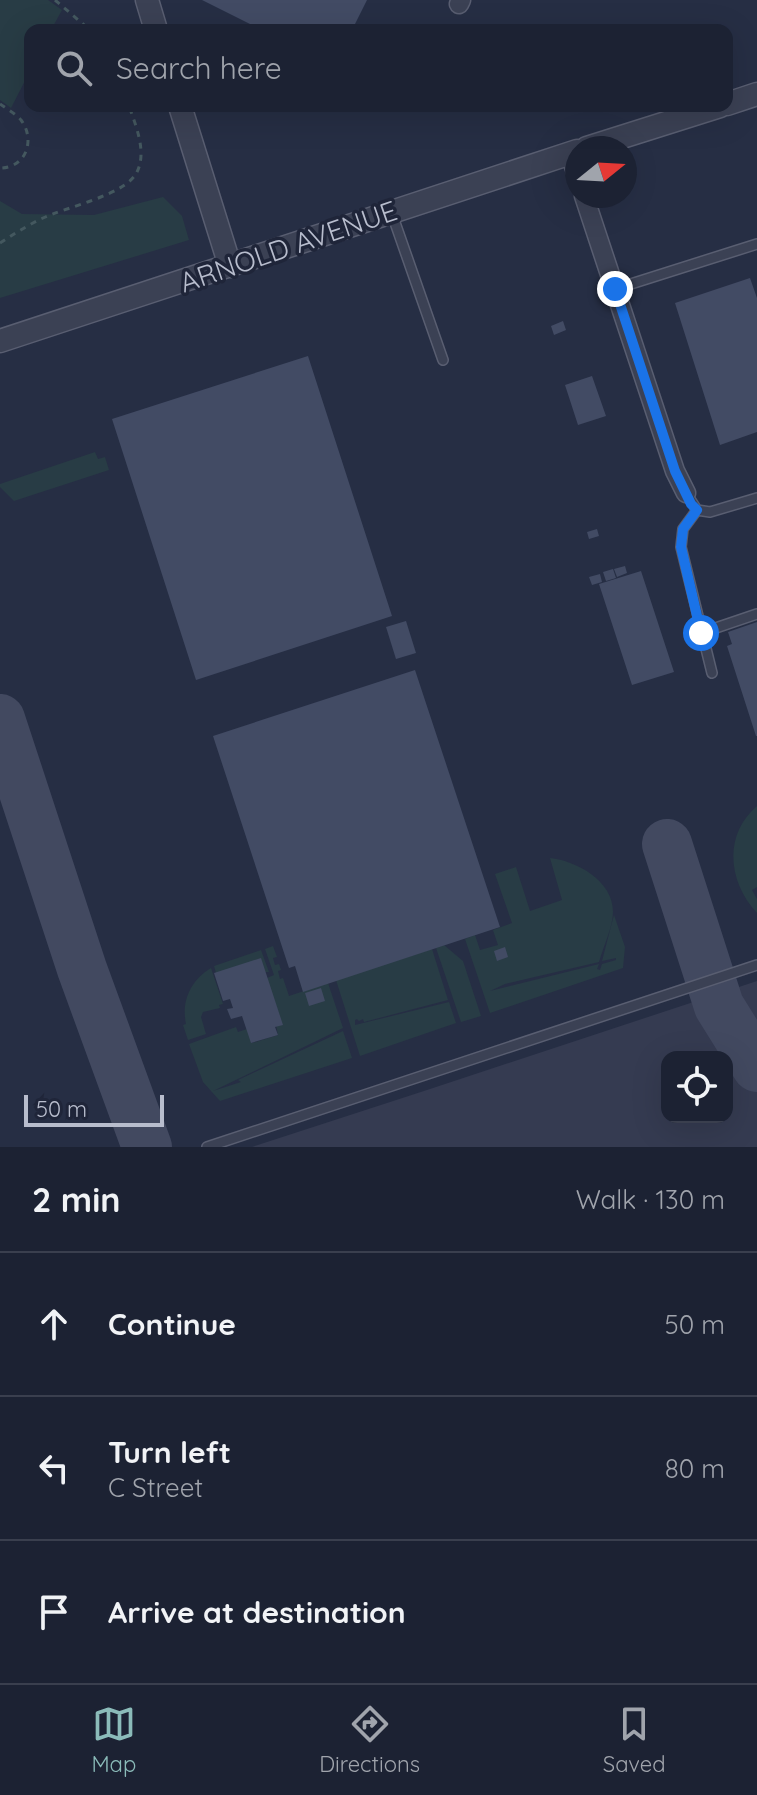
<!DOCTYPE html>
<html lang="en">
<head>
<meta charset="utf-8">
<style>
  :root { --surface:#1c2233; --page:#292f3f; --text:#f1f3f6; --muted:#a0a4ac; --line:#3a3f4e; --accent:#8bbbb9 }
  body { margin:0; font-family:Quicksand,sans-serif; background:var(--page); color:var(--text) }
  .controls { position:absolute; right:24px; bottom:24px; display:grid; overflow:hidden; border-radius:16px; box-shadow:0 8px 32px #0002 }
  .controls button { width:72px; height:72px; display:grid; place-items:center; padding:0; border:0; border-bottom:2px solid var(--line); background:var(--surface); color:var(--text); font:40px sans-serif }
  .compass { position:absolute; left:565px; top:136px; width:72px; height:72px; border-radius:50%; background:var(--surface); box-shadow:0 8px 32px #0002; rotate:72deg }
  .scale { position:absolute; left:24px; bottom:20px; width:140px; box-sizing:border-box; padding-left:8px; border:4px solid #b8bdcd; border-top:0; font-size:22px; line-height:28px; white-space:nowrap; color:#b8bdcd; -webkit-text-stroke:6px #1f2539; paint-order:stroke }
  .stop { position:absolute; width:24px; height:24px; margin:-18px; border:6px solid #1a73e8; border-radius:50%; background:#fff }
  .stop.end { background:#1a73e8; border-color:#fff; box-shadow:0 2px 8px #0008 }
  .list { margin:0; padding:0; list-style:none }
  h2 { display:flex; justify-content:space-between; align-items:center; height:104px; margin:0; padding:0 32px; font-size:34px }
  h2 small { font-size:26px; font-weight:400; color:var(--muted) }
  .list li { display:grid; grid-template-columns:52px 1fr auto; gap:24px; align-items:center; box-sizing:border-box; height:144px; padding:0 32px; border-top:2px solid var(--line) }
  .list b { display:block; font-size:30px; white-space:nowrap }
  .list p { margin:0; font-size:26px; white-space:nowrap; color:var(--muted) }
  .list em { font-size:26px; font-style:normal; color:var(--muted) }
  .icon { flex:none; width:44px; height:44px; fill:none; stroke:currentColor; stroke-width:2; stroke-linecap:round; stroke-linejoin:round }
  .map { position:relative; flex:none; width:757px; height:1147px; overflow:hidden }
  .search { position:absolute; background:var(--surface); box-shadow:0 8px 32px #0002; left:24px; right:24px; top:24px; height:88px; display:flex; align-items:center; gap:20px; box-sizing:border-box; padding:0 28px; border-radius:16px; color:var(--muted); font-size:30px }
  .sheet { height:536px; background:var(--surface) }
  nav { display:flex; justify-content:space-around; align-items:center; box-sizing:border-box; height:112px; border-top:2px solid var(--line); background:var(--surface); font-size:22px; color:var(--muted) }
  nav a { display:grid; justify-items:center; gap:4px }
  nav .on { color:var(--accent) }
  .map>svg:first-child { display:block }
</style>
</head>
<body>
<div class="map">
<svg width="757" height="1147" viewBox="0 0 757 1147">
  <rect width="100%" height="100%" fill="#262e44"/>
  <path fill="#353b51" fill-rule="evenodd" d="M757 981V1147H252L427 1090ZM667 1057H727V1117H667Z"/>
  <path fill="#283c45" d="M0 0H48L62 10 51 30H30V71L11 108 0 100Z
    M163 197 182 216 189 240 0 298V201L22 214 94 215Z
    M95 452 98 459 105 457 109 470 14 501 0 487V484Z
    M757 806V887L752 890 757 899V913C728 882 723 835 757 806Z
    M550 858C576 861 613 880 613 912 613 927 603 947 599 962L505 984 490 991 599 964 597 969 600 970 602 964 616 960V958L602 961 614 915 625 947 623 968 490 1013 465 939 475 935 480 950 498 945 493 930 512 923 495 874 516 867 530 911 562 900Z
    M444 945 463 961 481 1016 461 1022 436 948Z
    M273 946 277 957 273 958 275 965 279 964 281 970 278 971 280 979 283 978 289 996 328 983 343 1028 213 1091 241 1082 238 1080 343 1031 352 1058 220 1101 203 1082 189 1044 236 1027 238 1032 247 1029 252 1043 278 1035 267 978 274 975 265 949Z
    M432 949 448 1000 364 1022 363 1019 359 1021 357 1019 355 1020V1025L449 1002 456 1023 360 1056 336 980Z
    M261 950 269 972 216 973 214 966Z
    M211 968 223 1004 219 1005 220 1008 203 1012 201 1017 206 1034 188 1040 183 1025 186 1024C181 1001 191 980 211 968Z"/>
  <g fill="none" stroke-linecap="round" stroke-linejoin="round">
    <path stroke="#424960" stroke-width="50" d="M0 719 82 969 147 1147
      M667 844 719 1006 757 1067"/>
  </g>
  <path fill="#424b64" d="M202 0H367L352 30H262Z
    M750 278 757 298V432L720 445 675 303Z
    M563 321 566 330 554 335 551 326Z
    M308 356 392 616 196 680 112 419Z
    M592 376 606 416 578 425 565 385Z
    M597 529 599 536 589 539 587 532Z
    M625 566 627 573 617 577 614 569Z
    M613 569 616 578 606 581 603 572Z
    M641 571 674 672 632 685 599 584Z
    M600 574 602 582 592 585 589 577Z
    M406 621 416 653 396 659 386 627Z
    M757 622V736H756L727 646 732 644 728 632Z
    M415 670 500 927 303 992 295 966 289 968 213 736Z
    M505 947 508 957 497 961 494 951Z
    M261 958 283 1025 275 1027 278 1035 251 1043 242 1016 231 1019 227 1009 233 1008 230 999 223 1001 214 973Z
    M321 988 325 1001 309 1006 305 993Z"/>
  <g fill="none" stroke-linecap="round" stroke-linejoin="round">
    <defs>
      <path id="service" d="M392 214 443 360
        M615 289 757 244
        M686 493 697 510 710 512 757 498
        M697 510 683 529 681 547 712 673
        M701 633 757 614
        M207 1147 757 965"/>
      <path id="minor" d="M459 4 461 0
        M570 154 577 175
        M584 196 675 471 686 493"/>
      <path id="tertiary" d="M147 0 156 30
        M727 104 757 94
        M180 106 230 266
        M587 148 720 106
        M0 341 577 151"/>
    </defs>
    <use href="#service" stroke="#595e71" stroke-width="12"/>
    <use href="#minor" stroke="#595e71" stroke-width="21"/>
    <use href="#tertiary" stroke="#595e71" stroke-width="25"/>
    <path stroke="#44585f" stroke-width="3" stroke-dasharray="6 6" stroke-linecap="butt" d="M55 0 90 30
      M0 104C7 109 16 114 21 120 36 140 26 168 0 168
      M0 243C14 234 28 225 43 218 66 207 126 195 137 172 147 152 136 126 129 106"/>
    <use href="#service" stroke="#3b4154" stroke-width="9"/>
    <use href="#minor" stroke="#3b4154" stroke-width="18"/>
    <use href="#tertiary" stroke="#3b4154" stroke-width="22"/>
  </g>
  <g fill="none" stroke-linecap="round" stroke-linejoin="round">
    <path stroke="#1a73e8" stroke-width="10" d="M615 289 675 471 691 504 697 510 683 529 681 547 701 633"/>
  </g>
  <g text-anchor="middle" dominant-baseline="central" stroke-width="7" stroke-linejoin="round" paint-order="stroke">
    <g font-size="28" fill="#b8bdcd" stroke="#1f2539">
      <text transform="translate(288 246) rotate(-19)">ARNOLD AVENUE</text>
    </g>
  </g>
</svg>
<div class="controls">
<button><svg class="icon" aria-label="locate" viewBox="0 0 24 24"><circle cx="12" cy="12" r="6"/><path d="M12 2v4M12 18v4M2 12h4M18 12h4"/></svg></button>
</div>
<svg class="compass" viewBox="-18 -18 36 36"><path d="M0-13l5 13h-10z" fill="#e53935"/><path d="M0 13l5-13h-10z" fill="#a0a4ac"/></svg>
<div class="scale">50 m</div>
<div class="stop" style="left:701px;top:633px"></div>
<div class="stop end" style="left:615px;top:289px"></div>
<div class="search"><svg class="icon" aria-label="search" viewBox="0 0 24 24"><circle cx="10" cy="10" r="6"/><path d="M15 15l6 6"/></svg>Search here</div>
</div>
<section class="sheet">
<h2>2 min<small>Walk · 130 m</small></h2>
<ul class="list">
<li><svg class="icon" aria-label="ahead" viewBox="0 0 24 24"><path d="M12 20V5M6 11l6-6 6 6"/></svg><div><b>Continue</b></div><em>50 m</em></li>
<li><svg class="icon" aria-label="left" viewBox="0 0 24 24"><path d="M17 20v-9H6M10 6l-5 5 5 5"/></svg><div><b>Turn left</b><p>C Street</p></div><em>80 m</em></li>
<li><svg class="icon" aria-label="arrive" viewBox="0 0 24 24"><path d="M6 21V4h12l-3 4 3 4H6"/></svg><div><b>Arrive at destination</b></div></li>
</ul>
</section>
<nav>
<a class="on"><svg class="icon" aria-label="map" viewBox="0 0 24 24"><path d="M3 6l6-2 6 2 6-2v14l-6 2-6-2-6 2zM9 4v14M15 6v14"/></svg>Map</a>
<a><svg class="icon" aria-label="directions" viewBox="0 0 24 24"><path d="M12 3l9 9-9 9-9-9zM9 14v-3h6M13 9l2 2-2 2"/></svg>Directions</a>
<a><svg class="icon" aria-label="saved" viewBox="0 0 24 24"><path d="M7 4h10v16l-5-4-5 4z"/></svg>Saved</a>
</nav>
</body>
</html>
